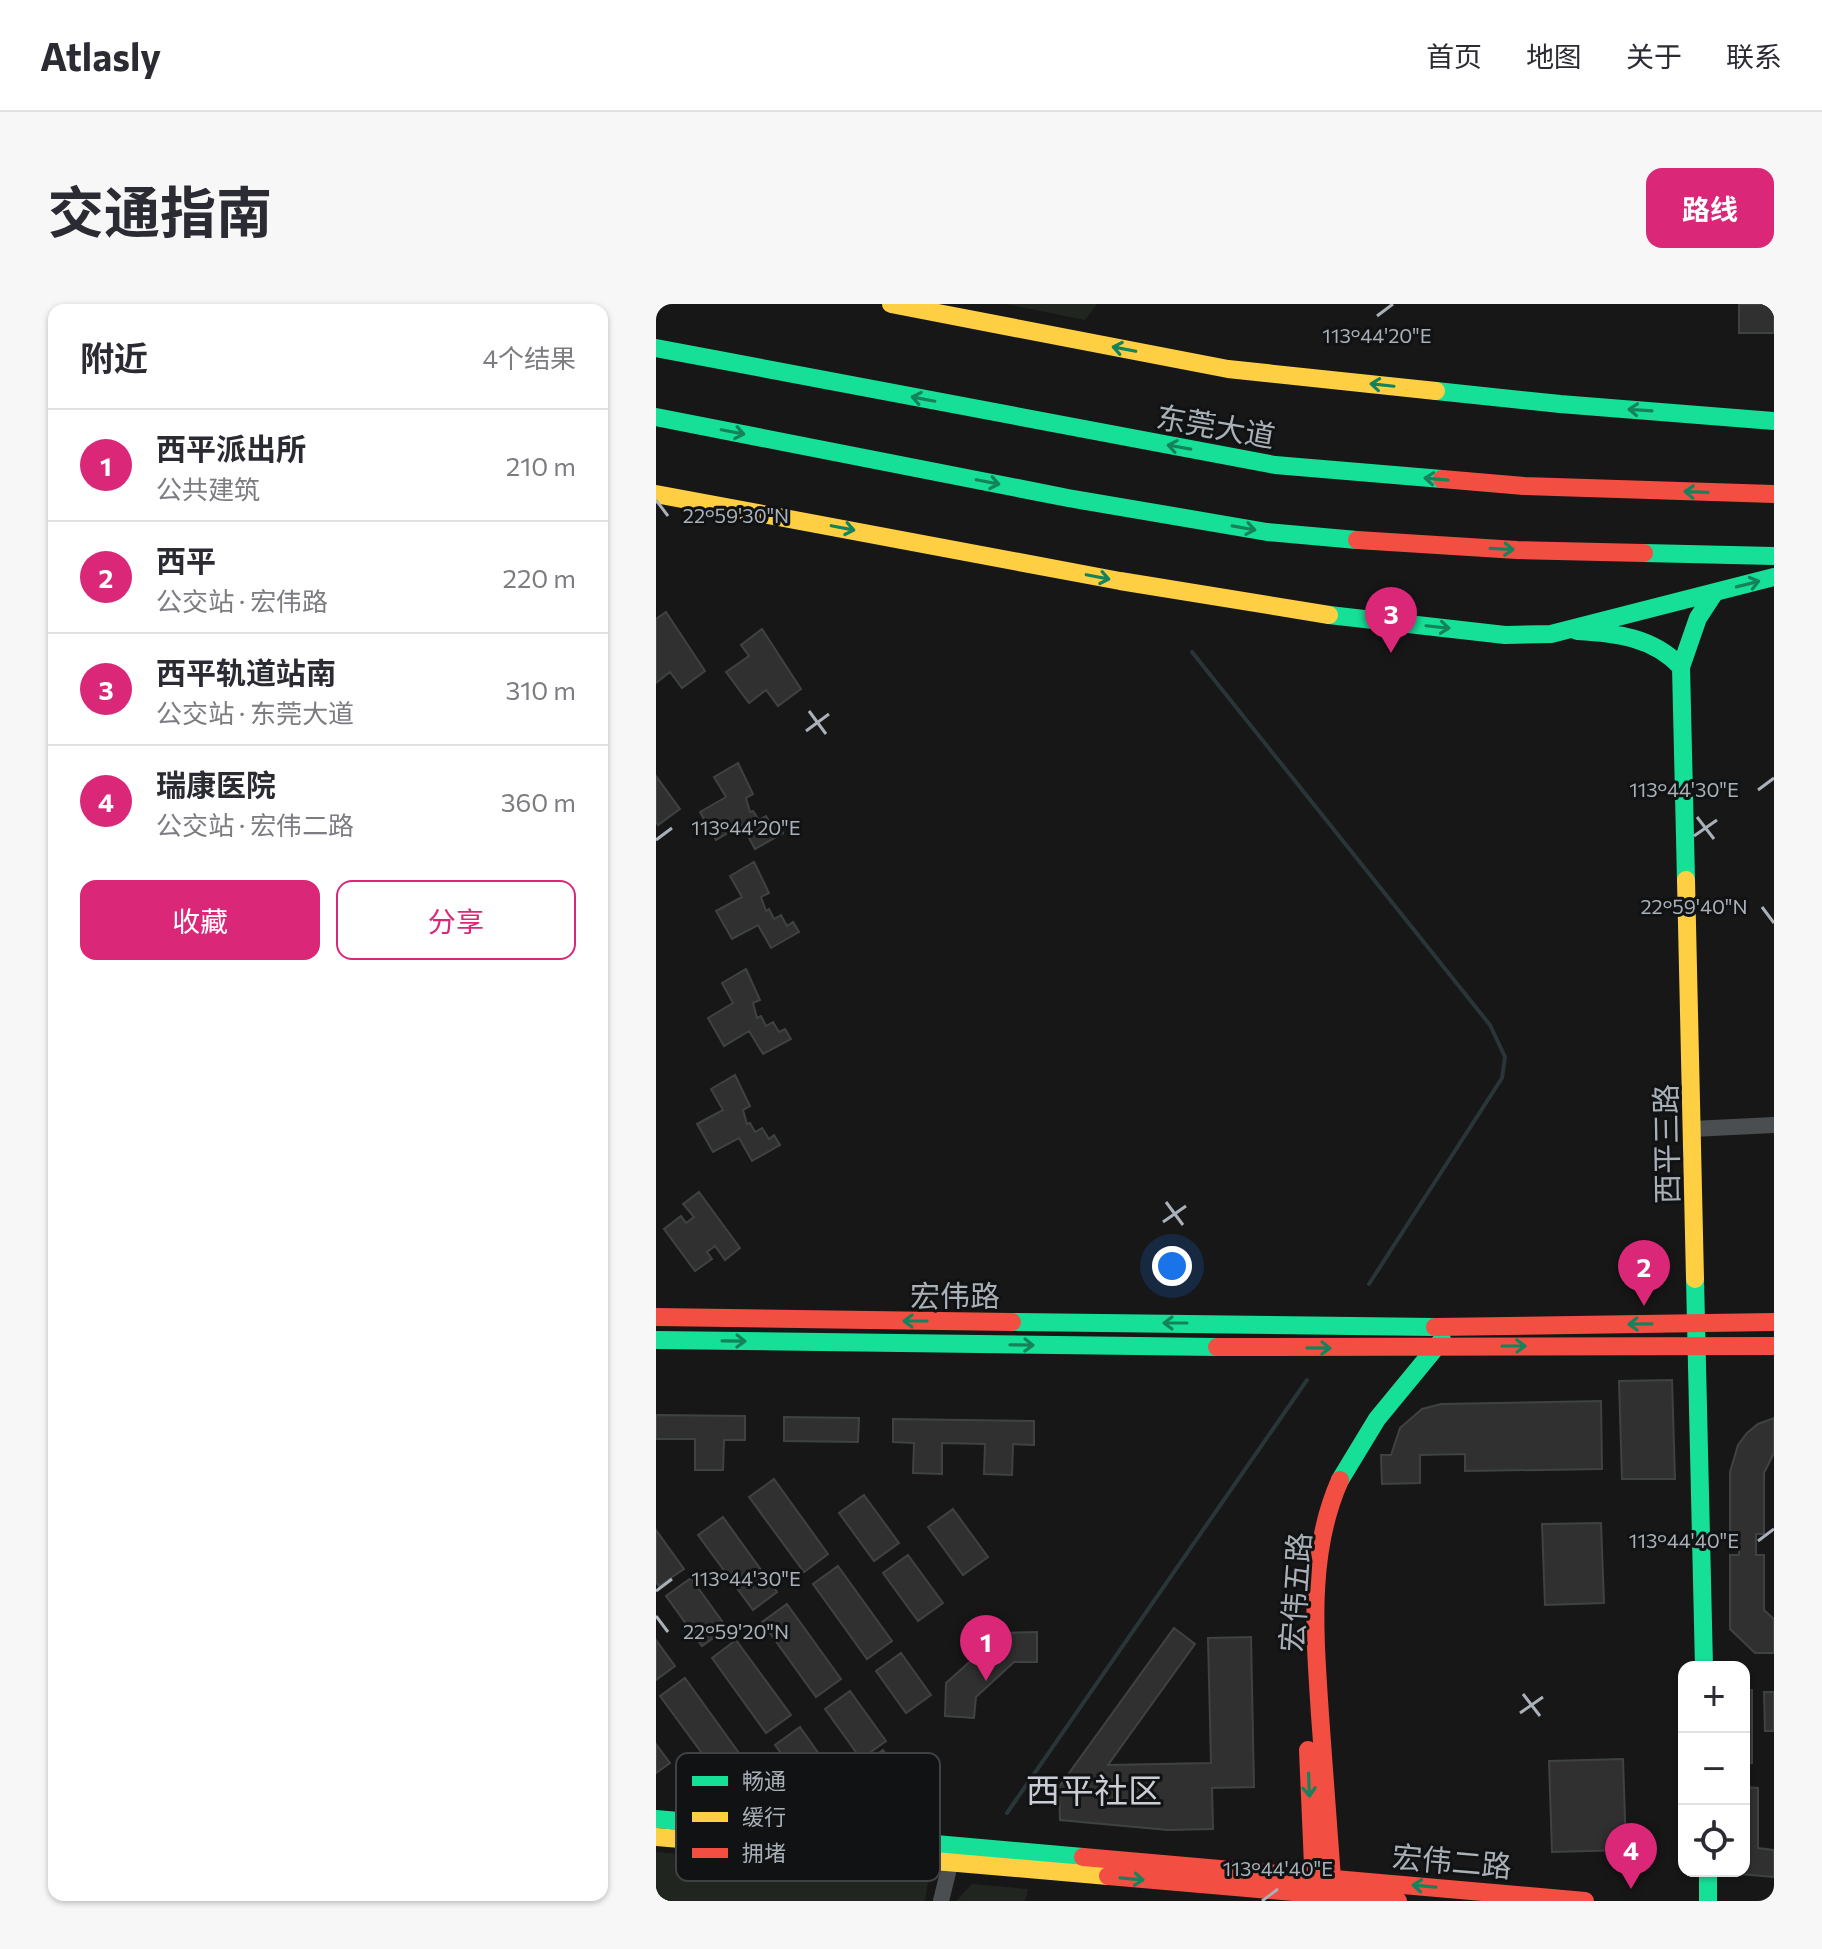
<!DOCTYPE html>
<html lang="zh">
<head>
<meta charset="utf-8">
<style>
  :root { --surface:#fff; --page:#f7f7f7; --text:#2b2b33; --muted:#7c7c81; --line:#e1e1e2; --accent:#db2777 }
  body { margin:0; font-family:Commissioner,"Noto Sans SC",sans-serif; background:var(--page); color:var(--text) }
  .controls { position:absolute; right:24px; bottom:24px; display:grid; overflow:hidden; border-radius:16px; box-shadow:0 2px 6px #0004 }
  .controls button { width:72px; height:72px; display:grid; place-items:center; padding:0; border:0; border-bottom:2px solid var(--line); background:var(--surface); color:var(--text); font:40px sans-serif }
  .you { position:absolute; left:516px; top:962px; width:28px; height:28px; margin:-20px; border:6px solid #fff; border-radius:50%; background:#1a73e8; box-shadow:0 0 0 12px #1a73e833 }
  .badge { display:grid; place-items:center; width:52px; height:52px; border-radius:50%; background:var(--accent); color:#fff; font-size:26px; font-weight:700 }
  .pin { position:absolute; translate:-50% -66px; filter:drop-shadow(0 2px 4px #0008) }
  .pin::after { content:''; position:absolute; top:42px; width:28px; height:24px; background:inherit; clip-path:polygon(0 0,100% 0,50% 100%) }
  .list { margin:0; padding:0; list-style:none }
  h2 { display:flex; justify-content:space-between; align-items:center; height:104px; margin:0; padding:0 32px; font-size:34px }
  h2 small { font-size:26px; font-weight:400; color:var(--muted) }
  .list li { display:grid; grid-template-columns:52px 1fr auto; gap:24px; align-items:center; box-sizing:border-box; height:112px; padding:0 32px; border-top:2px solid var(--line) }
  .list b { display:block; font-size:30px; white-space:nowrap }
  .list p { margin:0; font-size:26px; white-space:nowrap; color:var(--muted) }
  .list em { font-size:26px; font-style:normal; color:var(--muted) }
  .actions { display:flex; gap:16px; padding:24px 32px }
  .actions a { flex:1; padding:18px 0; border:2px solid var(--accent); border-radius:16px; text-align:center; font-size:28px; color:var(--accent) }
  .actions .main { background:var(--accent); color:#fff }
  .icon { flex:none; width:44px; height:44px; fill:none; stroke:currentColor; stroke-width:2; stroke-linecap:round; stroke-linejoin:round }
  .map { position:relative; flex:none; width:1118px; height:1597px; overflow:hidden; border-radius:16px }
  header { display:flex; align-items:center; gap:48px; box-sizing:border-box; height:112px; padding:0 40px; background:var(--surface); border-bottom:2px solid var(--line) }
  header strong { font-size:38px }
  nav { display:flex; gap:44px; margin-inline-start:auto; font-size:28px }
  .intro { display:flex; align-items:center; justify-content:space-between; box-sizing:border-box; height:192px; padding:0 48px }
  h1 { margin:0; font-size:56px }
  .button { padding:20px 36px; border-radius:16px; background:var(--accent); color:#fff; font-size:28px; font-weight:700 }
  main { display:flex; gap:48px; padding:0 48px }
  aside { flex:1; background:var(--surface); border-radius:16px; box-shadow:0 2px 6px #0004 }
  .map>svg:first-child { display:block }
</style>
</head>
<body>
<header>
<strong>Atlasly</strong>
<nav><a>首页</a><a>地图</a><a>关于</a><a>联系</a></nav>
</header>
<div class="intro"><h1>交通指南</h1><a class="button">路线</a></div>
<main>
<aside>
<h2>附近<small>4个结果</small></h2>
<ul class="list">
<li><span class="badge">1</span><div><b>西平派出所</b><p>公共建筑</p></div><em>210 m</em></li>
<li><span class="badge">2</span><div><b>西平</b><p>公交站 · 宏伟路</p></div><em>220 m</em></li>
<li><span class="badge">3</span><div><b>西平轨道站南</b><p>公交站 · 东莞大道</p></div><em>310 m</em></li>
<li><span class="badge">4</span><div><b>瑞康医院</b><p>公交站 · 宏伟二路</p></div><em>360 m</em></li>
</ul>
<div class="actions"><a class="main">收藏</a><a>分享</a></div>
</aside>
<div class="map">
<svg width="1118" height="1597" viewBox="0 0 1118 1597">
  <rect width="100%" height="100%" fill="#171717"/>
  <path fill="#20261f" d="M350 0H441L429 16Z
    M0 1548 273 1571 269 1597H0Z
    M316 1580 372 1585 369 1597H300Z"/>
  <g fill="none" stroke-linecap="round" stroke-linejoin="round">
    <path stroke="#2a3539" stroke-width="4" d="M536 348 834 721 849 753 846 774 713 980
      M351 1509 651 1076"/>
  </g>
  <path fill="#303031" stroke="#3f4243" stroke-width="2" d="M1083 0H1118V29H1083Z
    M1083 0H1118V29H1083Z
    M10 308 49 367 26 384 14 368 0 379V315Z
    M106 325 145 385 122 402 110 386 93 399 70 368 93 352 85 341Z
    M82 459 97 490 90 494 94 508 97 507 103 516 110 512 116 522 122 519 127 529 99 545 86 521 60 536 44 508 70 493 58 473Z
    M0 472 24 505 2 521 0 518Z
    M98 558 113 589 105 593 110 607 113 605 118 615 125 611 131 622 137 618 143 628 115 644 102 621 76 635 60 607 86 593 74 572Z
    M90 665 104 696 97 699 101 714 105 712 110 722 117 718 123 728 129 725 135 735 107 750 93 727 68 742 52 714 77 699 66 679Z
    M79 771 94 802 87 806 91 820 94 819 99 828 106 824 113 835 118 831 124 841 96 857 83 834 57 848 41 820 67 806 55 785Z
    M43 888 84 944 69 956 59 942 51 948 56 955 39 967 8 925 25 912 30 919 38 913 27 900Z
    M1016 1076 1019 1175H966L963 1077Z
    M945 1097 946 1165 809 1167V1150L764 1151V1179L726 1180 725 1151H735L744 1124 766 1105 785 1100Z
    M0 1111 89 1112V1136H68L67 1166H39V1135H0Z
    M128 1113 203 1114 202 1138 128 1137Z
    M1118 1114V1149L1108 1169V1230H1100V1251H1108V1306L1118 1315V1349H1099L1074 1325V1251H1083V1230H1074V1168L1082 1141 1091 1129 1102 1120Z
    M237 1115 378 1117V1141L357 1140 356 1171 328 1170 329 1140 286 1139V1170L257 1169 258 1139 237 1138Z
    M118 1175 172 1250 148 1268 93 1193Z
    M208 1191 243 1239 218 1257 183 1209Z
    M297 1205 332 1253 307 1271 272 1223Z
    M67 1213 121 1288 97 1306 42 1231Z
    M945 1219 948 1299 889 1301 886 1220Z
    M0 1226 28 1265 3 1282 0 1278Z
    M252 1251 287 1299 262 1317 227 1269Z
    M182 1262 236 1337 211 1355 157 1280Z
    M35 1274 71 1324 46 1342 10 1292Z
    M131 1300 185 1375 160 1393 106 1318Z
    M518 1324 539 1340 452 1461 555 1459 552 1334 595 1333 598 1483 556 1484 557 1525 512 1526 404 1516 403 1483Z
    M381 1328V1358H358L320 1393 318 1414 289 1412 290 1379 346 1329Z
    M0 1336 19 1362 0 1376Z
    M80 1336 135 1411 110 1429 56 1354Z
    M245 1349 275 1391 250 1409 220 1367Z
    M29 1374 83 1449 59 1467 4 1392Z
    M1088 1386H1096V1459H1088Z
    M194 1387 230 1437 205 1455 169 1405Z
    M1108 1388H1118V1427H1109Z
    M144 1423 180 1474 155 1491 119 1441Z
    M0 1440 14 1459 0 1469Z
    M227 1446 256 1486 231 1504 202 1464Z
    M967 1455 970 1546 896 1548 893 1457Z
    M1088 1483 1102 1484V1544L1118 1546V1573L1072 1569 1088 1567Z"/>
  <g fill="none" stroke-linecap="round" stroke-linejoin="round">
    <path stroke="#4b4e50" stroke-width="16" d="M1036 825 1118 821
      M285 1597 297 1548"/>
    <path stroke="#16e098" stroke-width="18" d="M0 44 619 161 786 175
      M780 87 904 100 1118 117
      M0 113 412 194 611 228 701 236
      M988 249 1118 252
      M673 311 849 331 895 330 1118 273
      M921 327C960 329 997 333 1025 363
      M1030 576 1025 363 1042 314 1059 288
      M1039 975 1048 1363
      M356 1018 779 1023
      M0 1036 561 1043
      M684 1176 721 1115 786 1036
      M0 1515 427 1553
      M1052 1567V1597"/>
    <path stroke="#ffcf43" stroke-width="18" d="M235 0 572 65 780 87
      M0 190 464 277 673 311
      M1030 576 1039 975
      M0 1533 452 1572"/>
    <path stroke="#f24e42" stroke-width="18" d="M786 175 868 182 1118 190
      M701 236 861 246 988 249
      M0 1013 356 1018
      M779 1023 1118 1018
      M561 1043 1118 1042
      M652 1446 658 1584
      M427 1553 929 1597
      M452 1572 742 1597
      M677 1588C673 1529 668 1470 664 1411 659 1332 651 1250 684 1176"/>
  </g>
  <defs><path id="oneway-shaft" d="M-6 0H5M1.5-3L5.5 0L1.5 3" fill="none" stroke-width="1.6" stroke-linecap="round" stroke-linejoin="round" transform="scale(2)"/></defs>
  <g stroke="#14835c">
    <use href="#oneway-shaft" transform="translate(468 45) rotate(-169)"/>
    <use href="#oneway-shaft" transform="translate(726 81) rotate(-174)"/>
    <use href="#oneway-shaft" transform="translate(267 95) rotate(-169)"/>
    <use href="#oneway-shaft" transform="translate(984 106) rotate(-176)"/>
    <use href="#oneway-shaft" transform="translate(77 128) rotate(11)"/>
    <use href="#oneway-shaft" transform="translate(523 143) rotate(-170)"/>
    <use href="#oneway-shaft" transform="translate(780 175) rotate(-175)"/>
    <use href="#oneway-shaft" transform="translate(332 178) rotate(11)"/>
    <use href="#oneway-shaft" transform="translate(1040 188) rotate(-178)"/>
    <use href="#oneway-shaft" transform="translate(187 224) rotate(11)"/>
    <use href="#oneway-shaft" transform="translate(588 224) rotate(10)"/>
    <use href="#oneway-shaft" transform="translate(846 245) rotate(3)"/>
    <use href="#oneway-shaft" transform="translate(442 273) rotate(11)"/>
    <use href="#oneway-shaft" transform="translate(1092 280) rotate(-14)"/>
    <use href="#oneway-shaft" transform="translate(782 323) rotate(6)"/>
    <use href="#oneway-shaft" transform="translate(259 1017) rotate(-180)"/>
    <use href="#oneway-shaft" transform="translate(519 1019) rotate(-180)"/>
    <use href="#oneway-shaft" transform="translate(984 1020) rotate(179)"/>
    <use href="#oneway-shaft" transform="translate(78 1037) rotate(1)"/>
    <use href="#oneway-shaft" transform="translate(366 1041) rotate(1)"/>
    <use href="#oneway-shaft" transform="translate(858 1042)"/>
    <use href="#oneway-shaft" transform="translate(663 1044) rotate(1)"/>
    <use href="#oneway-shaft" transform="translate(653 1481) rotate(88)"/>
    <use href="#oneway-shaft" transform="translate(476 1575) rotate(5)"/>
    <use href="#oneway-shaft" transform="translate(768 1582) rotate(-175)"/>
  </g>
  <path fill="none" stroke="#a9b0b8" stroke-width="3" d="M721 12 737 0M0 196 12 212M153 407 170 430M150 427 173 410M1102 486 1118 474M1041 513 1058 535M1038 532 1061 516M0 536 16 524M1106 603 1118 619M510 898 527 921M507 918 530 902M1102 1237 1118 1225M0 1287 16 1275M0 1312 12 1328M867 1390 884 1412M864 1409 887 1393M606 1597 622 1585"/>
  <g text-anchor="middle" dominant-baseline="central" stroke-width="6" stroke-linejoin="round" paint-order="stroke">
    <g font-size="30" fill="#a9b0b8" stroke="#111213">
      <text transform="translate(560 121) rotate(10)">东莞大道</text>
      <text transform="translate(1009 840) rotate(-91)">西平三路</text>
      <text x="299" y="990">宏伟路</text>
      <text transform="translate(638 1288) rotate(-86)">宏伟五路</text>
      <text transform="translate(796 1556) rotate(5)">宏伟二路</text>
    </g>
    <g font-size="34" fill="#caced4" stroke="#111213">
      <text x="438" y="1485">西平社区</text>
    </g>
  </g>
  <rect x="20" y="1449" width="264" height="128" rx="12" fill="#111213" stroke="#3f4145" stroke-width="2"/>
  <rect x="36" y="1472" width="36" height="10" fill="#16e098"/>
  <rect x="36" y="1508" width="36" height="10" fill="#ffcf43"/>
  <rect x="36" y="1544" width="36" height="10" fill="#f24e42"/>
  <g font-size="22" fill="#a9b0b8">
    <text x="86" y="1485">畅通</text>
    <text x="86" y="1521">缓行</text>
    <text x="86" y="1557">拥堵</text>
  </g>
  <g font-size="20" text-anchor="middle" fill="#a9b0b8" stroke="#111213" stroke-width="6" stroke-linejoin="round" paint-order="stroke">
    <text x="721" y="39">113°44'20"E</text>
    <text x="80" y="219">22°59'30"N</text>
    <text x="1028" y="493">113°44'30"E</text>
    <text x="90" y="531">113°44'20"E</text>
    <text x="1038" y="610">22°59'40"N</text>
    <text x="1028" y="1244">113°44'40"E</text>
    <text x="90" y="1282">113°44'30"E</text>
    <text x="80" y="1335">22°59'20"N</text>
    <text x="622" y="1572">113°44'40"E</text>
  </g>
</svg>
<div class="controls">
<button>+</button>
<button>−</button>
<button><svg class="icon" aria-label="locate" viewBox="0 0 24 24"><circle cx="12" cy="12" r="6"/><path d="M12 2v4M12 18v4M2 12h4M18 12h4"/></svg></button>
</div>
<div class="you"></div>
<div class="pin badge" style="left:330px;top:1377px">1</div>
<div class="pin badge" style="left:988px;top:1002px">2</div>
<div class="pin badge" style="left:735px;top:349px">3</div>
<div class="pin badge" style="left:975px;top:1585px">4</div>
</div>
</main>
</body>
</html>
